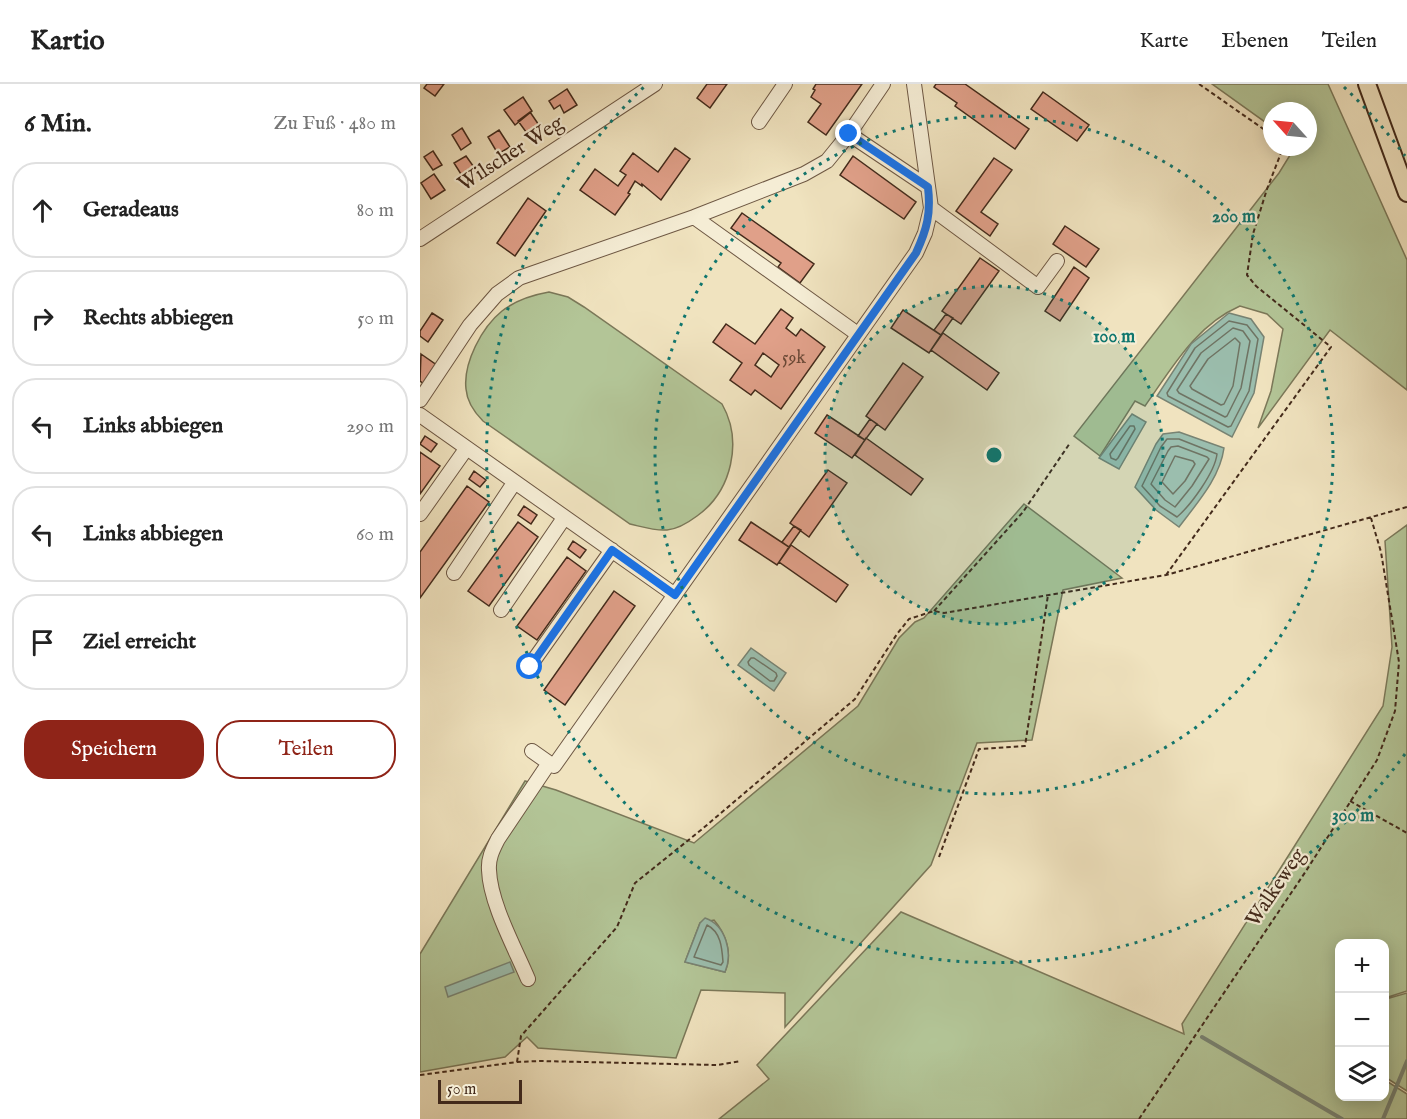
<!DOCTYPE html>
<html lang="de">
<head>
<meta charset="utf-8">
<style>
  :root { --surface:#fff; --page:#f6f6f6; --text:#222; --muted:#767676; --line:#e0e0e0; --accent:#8f2418 }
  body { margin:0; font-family:"IM FELL English",serif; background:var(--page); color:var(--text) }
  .controls { position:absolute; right:18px; bottom:18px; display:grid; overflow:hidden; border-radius:12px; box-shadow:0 3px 15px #0003 }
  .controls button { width:54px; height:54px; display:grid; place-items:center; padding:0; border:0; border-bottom:2px solid var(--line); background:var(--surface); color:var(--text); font:30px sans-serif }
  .compass { position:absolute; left:843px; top:18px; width:54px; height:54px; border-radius:50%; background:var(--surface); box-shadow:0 3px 15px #0003; rotate:297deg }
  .scale { position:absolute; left:18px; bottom:15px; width:84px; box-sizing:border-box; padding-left:6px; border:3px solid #432a1b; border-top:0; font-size:16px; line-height:21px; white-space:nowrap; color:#432a1b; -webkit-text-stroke:4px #f5edd5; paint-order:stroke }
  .stop { position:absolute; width:18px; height:18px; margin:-14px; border:4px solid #1a73e8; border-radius:50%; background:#fff }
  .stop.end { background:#1a73e8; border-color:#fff; box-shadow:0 2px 6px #0008 }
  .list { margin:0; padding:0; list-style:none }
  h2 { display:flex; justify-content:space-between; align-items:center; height:78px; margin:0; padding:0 24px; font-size:26px }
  h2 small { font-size:20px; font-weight:400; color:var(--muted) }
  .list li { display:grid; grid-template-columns:39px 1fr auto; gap:18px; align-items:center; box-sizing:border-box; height:96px; margin:0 12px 12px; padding:0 12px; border:2px solid var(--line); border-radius:24px }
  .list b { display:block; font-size:22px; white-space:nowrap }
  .list em { font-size:20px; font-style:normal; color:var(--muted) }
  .actions { display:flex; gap:12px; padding:18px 24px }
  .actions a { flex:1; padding:14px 0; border:2px solid var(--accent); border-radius:24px; text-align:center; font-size:21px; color:var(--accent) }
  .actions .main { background:var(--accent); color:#fff }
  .icon { flex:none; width:33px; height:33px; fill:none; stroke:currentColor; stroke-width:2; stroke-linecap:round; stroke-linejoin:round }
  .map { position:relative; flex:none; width:987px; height:1035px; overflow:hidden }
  header { display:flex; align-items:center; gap:36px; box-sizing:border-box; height:84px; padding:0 30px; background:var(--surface); border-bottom:2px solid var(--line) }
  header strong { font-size:28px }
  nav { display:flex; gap:33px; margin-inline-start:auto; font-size:21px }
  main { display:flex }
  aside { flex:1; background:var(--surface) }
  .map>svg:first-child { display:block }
</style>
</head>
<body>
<header>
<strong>Kartio</strong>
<nav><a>Karte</a><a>Ebenen</a><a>Teilen</a></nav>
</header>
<main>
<aside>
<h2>6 Min.<small>Zu Fuß · 480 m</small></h2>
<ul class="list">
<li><svg class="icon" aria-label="ahead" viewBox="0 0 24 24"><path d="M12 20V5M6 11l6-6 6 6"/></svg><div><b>Geradeaus</b></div><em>80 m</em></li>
<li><svg class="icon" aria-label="right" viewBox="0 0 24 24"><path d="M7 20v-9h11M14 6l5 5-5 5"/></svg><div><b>Rechts abbiegen</b></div><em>50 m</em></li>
<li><svg class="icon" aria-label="left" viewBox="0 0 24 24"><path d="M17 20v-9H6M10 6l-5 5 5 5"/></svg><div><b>Links abbiegen</b></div><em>290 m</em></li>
<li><svg class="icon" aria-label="left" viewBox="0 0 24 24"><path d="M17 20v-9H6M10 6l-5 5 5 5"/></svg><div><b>Links abbiegen</b></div><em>60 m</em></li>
<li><svg class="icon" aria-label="arrive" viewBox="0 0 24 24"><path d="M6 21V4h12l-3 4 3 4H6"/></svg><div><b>Ziel erreicht</b></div></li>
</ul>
<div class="actions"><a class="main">Speichern</a><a>Teilen</a></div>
</aside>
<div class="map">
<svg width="987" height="1035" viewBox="0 0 987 1035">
  <rect width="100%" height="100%" fill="#f0e3bf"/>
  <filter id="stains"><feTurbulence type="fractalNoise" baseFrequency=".00333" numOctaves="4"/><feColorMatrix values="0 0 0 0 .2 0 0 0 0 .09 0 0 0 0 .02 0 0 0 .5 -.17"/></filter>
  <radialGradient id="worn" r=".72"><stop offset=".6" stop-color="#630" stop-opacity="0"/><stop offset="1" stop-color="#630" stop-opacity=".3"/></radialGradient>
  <path fill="#b3c597" stroke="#7b7859" stroke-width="1.5" fill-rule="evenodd" d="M792 0H908L987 176V306L910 246 838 344 851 307 863 245 847 230 820 222C776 241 752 284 725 322L715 317 680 372 654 352 859 89 875 63H888V27H852V43Z
    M129 208 148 213 164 223 302 320C323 357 312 407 277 432 269 438 258 445 247 446 235 447 223 443 210 440L63 337C54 328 47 318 46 305 43 279 62 243 82 227 96 216 112 211 129 208Z
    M604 420 702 494 643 506 612 656 557 659 511 781 365 943V909L281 906 256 974 118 964 107 953 85 973 0 988V870L105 697 136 706 274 759 438 622 479 554 495 538 504 534ZM294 836C306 850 313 870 305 888L265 878 280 839Z
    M987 441V907L965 914 964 860H920V1012H964L965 996 987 1010V1035H299L349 995 337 981 481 828 764 950 762 940 963 622 972 563 965 457Z
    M987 909V1007L965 993 966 915Z"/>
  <path fill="#9bbeae" stroke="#788373" stroke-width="1.5" d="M809 229 831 235 844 253 834 309 812 353 737 312 771 260Z
    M712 330 726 338 699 385 679 374Z
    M759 348 804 364C800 394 777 419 759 443L736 426 715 403 736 360 743 350Z
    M331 564 366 589 354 607 318 581Z
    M285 834C306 841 313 869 305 888L265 878 280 839Z
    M90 878 94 888 28 913 25 903Z"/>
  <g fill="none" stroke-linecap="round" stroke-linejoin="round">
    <path stroke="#6f7464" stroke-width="1.5" d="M809 237 827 241 838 255 829 307 811 342 808 343 748 312 747 309 775 264Z
      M813 244 823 247 830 257 821 304 807 332 805 333 759 309 757 306 781 269Z
      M815 254 820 259 813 302 804 320 801 321 772 305 770 302 788 275Z
      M710 342H714L715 345 698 374 696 376 691 374 690 370Z
      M747 355H759L797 370C795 388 771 421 757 433L740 422 722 402 741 363Z
      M758 362 787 373 789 375 772 402 755 423 745 416 731 400 748 367 751 363Z
      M755 372 773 377 775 380 765 397 753 410 742 398Z
      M331 574H334L356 589 357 592 354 597H350L329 581 328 578Z
      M287 841C301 848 302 864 303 878L301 881 274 873Z"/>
    <path stroke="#788373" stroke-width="4" d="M782 953 922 1035
      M963 1035 987 977"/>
  </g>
  <path fill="#e0a089" stroke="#432a1b" stroke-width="1.5" fill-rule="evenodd" d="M7 0H24L15 12 4 4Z
    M287 0H307L290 24 277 14Z
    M396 0H442L406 51 388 38 401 20 391 13 395 6 393 5Z
    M516 0H545L609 45 595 65 535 22 537 19 514 3Z
    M147 5 157 21 144 29 140 21 134 25 129 17Z
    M623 8 669 41 657 57 611 25Z
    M103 13 112 27 95 41 84 26Z
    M110 28 121 44 109 52 98 37Z
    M42 44 51 59 41 66 32 51Z
    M79 46 90 63 78 70 68 53Z
    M255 64 270 75 241 116 222 100V102L215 97 208 109 210 110 195 131 160 106 175 85 198 102 206 91 200 87 213 69 238 88Z
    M13 67 22 81 13 86 4 73Z
    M46 72 56 86 44 95 34 79Z
    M433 72 496 118 484 135 420 91Z
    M574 74 592 86 561 128 578 140 570 152 536 127Z
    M14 90 25 106 11 115 1 99Z
    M108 114 126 127 95 172 77 159Z
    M322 129 394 180 380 199 358 183 361 179 311 144Z
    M645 142 679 165 666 183 633 160Z
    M560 174 579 187 541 240 522 227Z
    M654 183 669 194 640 237 625 227Z
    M361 225 373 234 366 244 376 252 381 245 405 263 361 325 335 306 331 311 310 296 322 279 293 258 306 240 335 260ZM343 269 359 281 351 293 335 281Z
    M483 226 521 251 509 269 471 244Z
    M12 229 23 236 8 258 0 252V247Z
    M526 230 533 234 521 251 514 246Z
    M523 249 579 289 567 306 511 266Z
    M1 270 21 284 8 303 0 297Z
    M483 279 503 293 465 346 446 332Z
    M407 331 445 356 432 374 395 349Z
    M450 335 457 340 445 356 438 352Z
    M5 352 17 360 11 368 0 360Z
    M446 354 503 395 491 411 435 371Z
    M0 368 20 382 0 410Z
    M408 386 427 399 389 453 370 439Z
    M54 387 66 396 60 403 49 395Z
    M47 402 69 418 0 514V468Z
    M104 422 117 431 111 440 98 431Z
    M98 438 118 453 69 522 48 507Z
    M331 438 369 463 357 481 319 456Z
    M374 442 381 446 369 463 362 458Z
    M153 457 166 466 160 474 148 465Z
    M371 461 428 501 416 518 359 478Z
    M147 473 166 487 117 556 97 542Z
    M194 507 215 522 145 621 124 606Z"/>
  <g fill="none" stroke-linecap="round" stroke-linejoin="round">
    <defs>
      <path id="minor" d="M339 38 365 0
        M429 50 508 103
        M511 124 618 203 637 177
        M274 133 432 246
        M0 155 235 0
        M0 316 50 241 77 210 99 194 274 133 384 90 407 77 429 50 463 0
        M0 331 255 511
        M0 430 46 365
        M34 489 94 399
        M81 526 144 434
        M109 583 192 466
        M112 667 129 679
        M108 895C95 864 70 819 69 786 68 774 73 765 78 755L129 679 134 682 496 169 505 149 511 124 494 0"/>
      <path id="major" d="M947 0 987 109"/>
    </defs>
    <use href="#minor" stroke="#6e5844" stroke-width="16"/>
    <use href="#major" stroke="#432a1b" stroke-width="20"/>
    <path stroke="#432a1b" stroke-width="2" stroke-dasharray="4.5 3" stroke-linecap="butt" d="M779 0 852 51
      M746 491 911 263 836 202 827 191 833 150 847 105 861 69 860 63
      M514 527 603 428 650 359
      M930 717 987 749
      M519 773 559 665 605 662 628 511
      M97 978 101 952 197 843 215 799 281 746 435 615 477 550 489 535 514 527 524 529 746 491 987 423
      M0 991 97 978 120 977 297 981 321 977
      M719 1035 886 787 957 676 975 627 979 578 961 468 951 434"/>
    <use href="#minor" stroke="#f5edd5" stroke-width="14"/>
    <use href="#major" stroke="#f0e3bf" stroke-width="16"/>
  </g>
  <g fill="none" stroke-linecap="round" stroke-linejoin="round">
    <path stroke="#1a73e8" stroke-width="8" d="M110 583 192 466 255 511 496 169C507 145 511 130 508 103L429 50"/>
  </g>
  <circle cx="574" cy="371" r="169" fill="#0f766e" fill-opacity=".12"/>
  <g fill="none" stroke="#0f766e" stroke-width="3" stroke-dasharray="3 6">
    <circle cx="574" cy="371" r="169"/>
    <circle cx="574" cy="371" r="339"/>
    <path d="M985 670A508 508 0 1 1 224 3M924 3A508 508 0 0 1 985 72"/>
  </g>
  <g text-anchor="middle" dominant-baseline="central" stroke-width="4.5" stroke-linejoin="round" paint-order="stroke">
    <g font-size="18" fill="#6a4836">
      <text x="374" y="274">59k</text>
    </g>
    <g font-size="21" fill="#432a1b" stroke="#f5edd5">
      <text transform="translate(91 70) rotate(-33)">Wilscher Weg</text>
      <text transform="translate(856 804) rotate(-56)">Walkeweg</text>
    </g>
  </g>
  <circle cx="574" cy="371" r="9" fill="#0f766e" stroke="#f5edd5" stroke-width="3"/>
  <g font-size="18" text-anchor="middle" font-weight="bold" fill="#0f766e" stroke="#f5edd5" stroke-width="4.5" stroke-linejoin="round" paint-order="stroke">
    <text x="814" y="138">200 m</text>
    <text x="694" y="258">100 m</text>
    <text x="933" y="737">300 m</text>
  </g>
  <rect width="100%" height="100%" filter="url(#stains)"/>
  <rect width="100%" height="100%" fill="url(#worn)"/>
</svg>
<div class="controls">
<button>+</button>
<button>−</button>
<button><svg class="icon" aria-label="layers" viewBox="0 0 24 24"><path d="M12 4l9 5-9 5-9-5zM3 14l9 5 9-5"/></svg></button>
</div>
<svg class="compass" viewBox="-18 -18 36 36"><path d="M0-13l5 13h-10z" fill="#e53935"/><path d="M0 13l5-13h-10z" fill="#767676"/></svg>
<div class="scale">50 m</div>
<div class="stop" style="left:110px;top:583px"></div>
<div class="stop end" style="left:429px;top:50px"></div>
</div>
</main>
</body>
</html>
